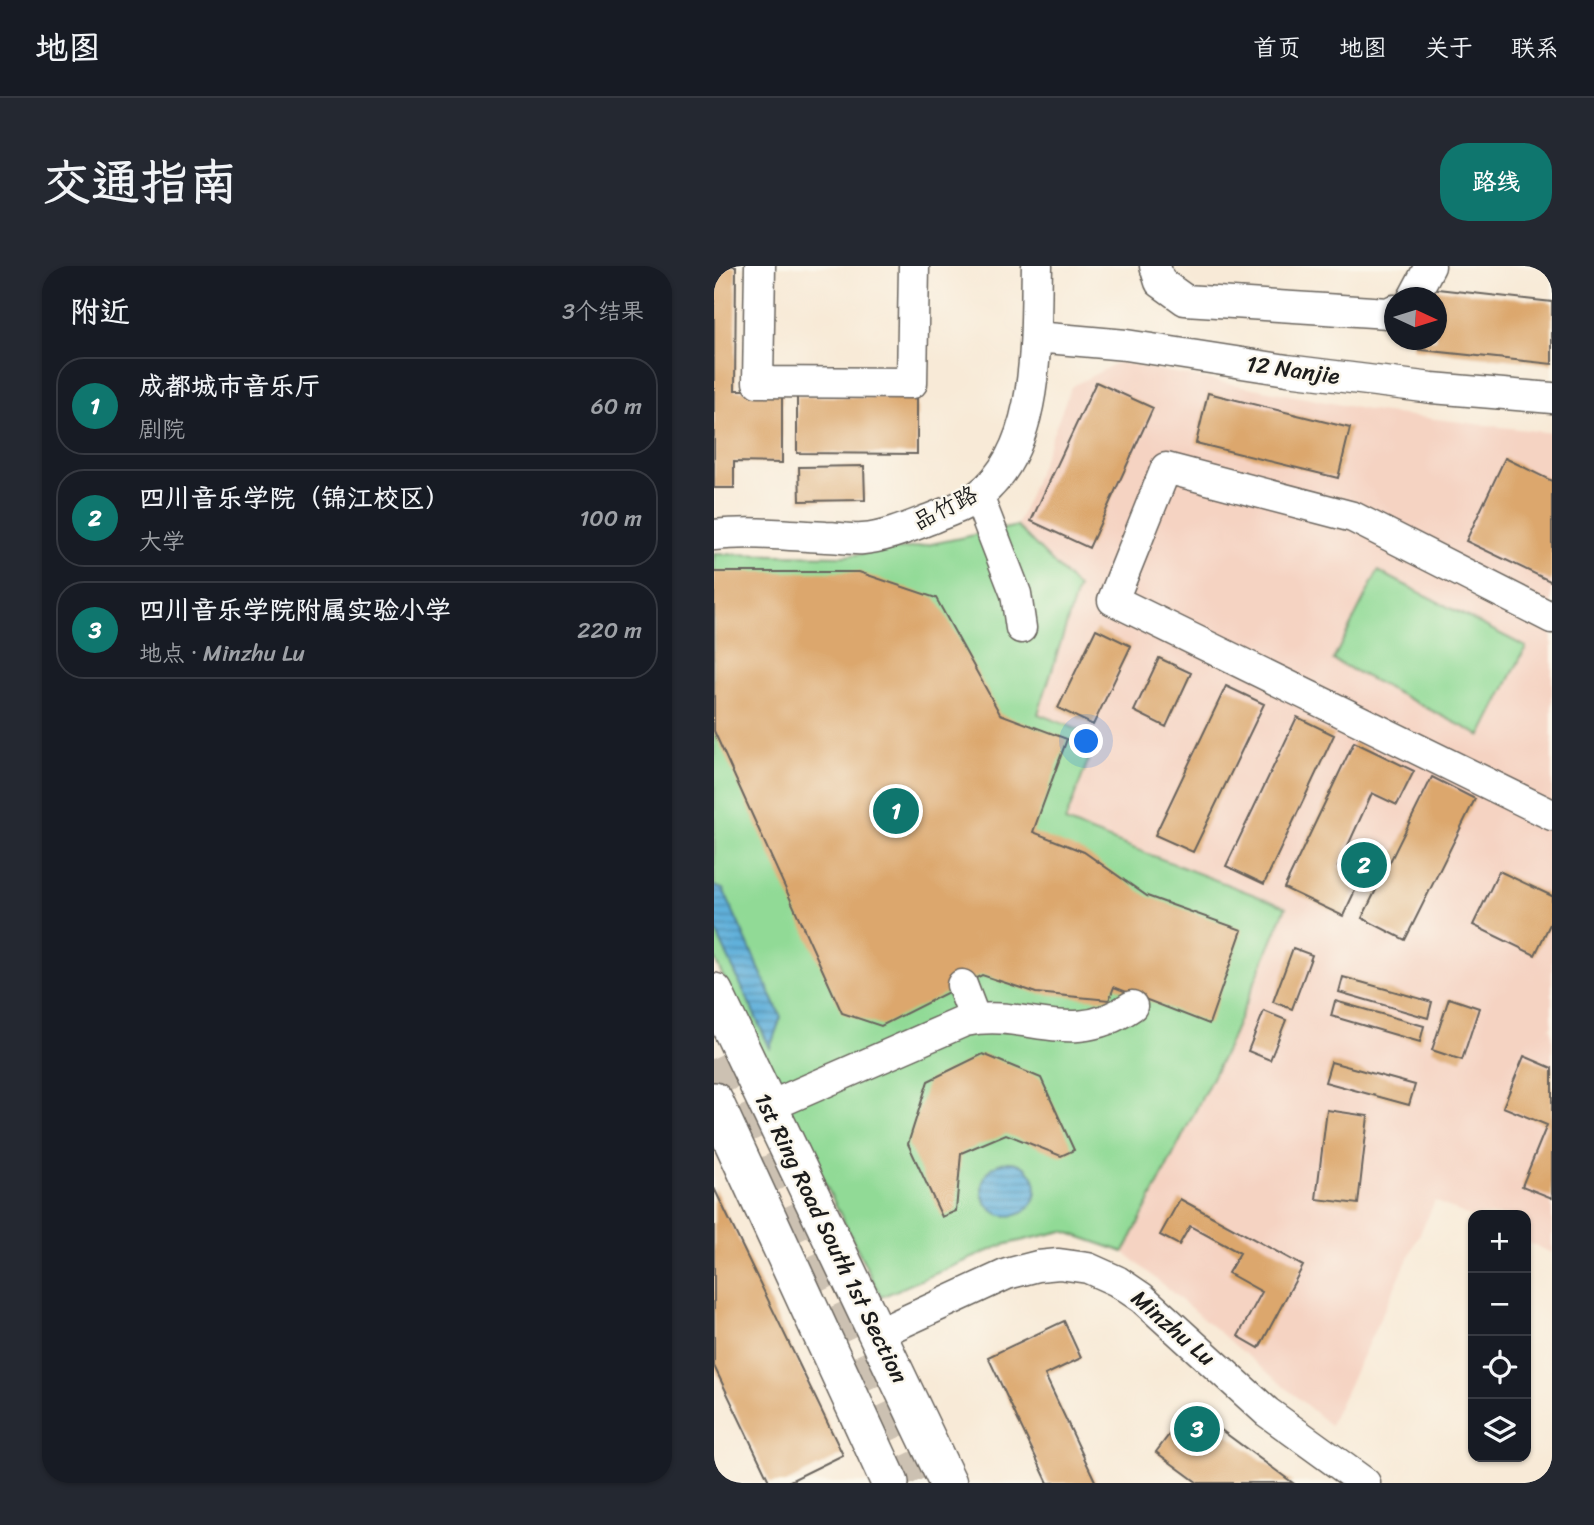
<!DOCTYPE html>
<html lang="zh">
<head>
<meta charset="utf-8">
<style>
  :root { --surface:#171b24; --page:#242831; --text:#f1f3f6; --muted:#9ea1a6; --line:#363941; --accent:#0f766e }
  body { margin:0; font-family:Sriracha,"LXGW WenKai TC",sans-serif; background:var(--page); color:var(--text) }
  .controls { position:absolute; right:21px; bottom:21px; display:grid; overflow:hidden; border-radius:14px; box-shadow:0 2px 5px #0004 }
  .controls button { width:63px; height:63px; display:grid; place-items:center; padding:0; border:0; border-bottom:2px solid var(--line); background:var(--surface); color:var(--text); font:35px sans-serif }
  .compass { position:absolute; left:670px; top:21px; width:63px; height:63px; border-radius:50%; background:var(--surface); box-shadow:0 2px 5px #0004; rotate:94deg }
  .you { position:absolute; left:373px; top:476px; width:24px; height:24px; margin:-18px; border:5px solid #fff; border-radius:50%; background:#1a73e8; box-shadow:0 0 0 10px #1a73e833 }
  .badge { display:grid; place-items:center; width:46px; height:46px; border-radius:50%; background:var(--accent); color:#fff; font-size:23px; font-weight:700 }
  .pin { position:absolute; translate:-50% -50%; border:4px solid #fff; box-shadow:0 2px 7px #0006 }
  .list { margin:0; padding:0; list-style:none }
  h2 { display:flex; justify-content:space-between; align-items:center; height:91px; margin:0; padding:0 28px; font-size:30px }
  h2 small { font-size:23px; font-weight:400; color:var(--muted) }
  .list li { display:grid; grid-template-columns:46px 1fr auto; gap:21px; align-items:center; box-sizing:border-box; height:98px; margin:0 14px 14px; padding:0 14px; border:2px solid var(--line); border-radius:28px }
  .list b { display:block; font-size:26px; white-space:nowrap }
  .list p { margin:0; font-size:23px; white-space:nowrap; color:var(--muted) }
  .list em { font-size:23px; font-style:normal; color:var(--muted) }
  .icon { flex:none; width:38px; height:38px; fill:none; stroke:currentColor; stroke-width:2; stroke-linecap:round; stroke-linejoin:round }
  .map { position:relative; flex:none; width:838px; height:1217px; overflow:hidden; border-radius:28px }
  header { display:flex; align-items:center; gap:42px; box-sizing:border-box; height:98px; padding:0 35px; background:var(--surface); border-bottom:2px solid var(--line) }
  header strong { font-size:33px }
  nav { display:flex; gap:38px; margin-inline-start:auto; font-size:24px }
  .intro { display:flex; align-items:center; justify-content:space-between; box-sizing:border-box; height:168px; padding:0 42px }
  h1 { margin:0; font-size:49px }
  .button { padding:18px 32px; border-radius:28px; background:var(--accent); color:#fff; font-size:24px; font-weight:700 }
  main { display:flex; gap:42px; padding:0 42px }
  aside { flex:1; background:var(--surface); border-radius:28px; box-shadow:0 2px 5px #0004 }
  .map>svg:first-child { display:block }
</style>
</head>
<body>
<header>
<strong>地图</strong>
<nav><a>首页</a><a>地图</a><a>关于</a><a>联系</a></nav>
</header>
<div class="intro"><h1>交通指南</h1><a class="button">路线</a></div>
<main>
<aside>
<h2>附近<small>3个结果</small></h2>
<ul class="list">
<li><span class="badge">1</span><div><b>成都城市音乐厅</b><p>剧院</p></div><em>60 m</em></li>
<li><span class="badge">2</span><div><b>四川音乐学院（锦江校区）</b><p>大学</p></div><em>100 m</em></li>
<li><span class="badge">3</span><div><b>四川音乐学院附属实验小学</b><p>地点 · Minzhu Lu</p></div><em>220 m</em></li>
</ul>
</aside>
<div class="map">
<svg width="838" height="1217" viewBox="0 0 838 1217">
  <defs>
    <pattern id="water-rules" width="6" height="5" patternUnits="userSpaceOnUse" patternTransform="scale(1.75)"><rect width="6" height="5" fill="#60b0da"/><path d="M0 2.5h6" fill="none" stroke="#4e8eb0"/></pattern>
  </defs>
  <rect width="100%" height="100%" fill="#fbf7ec"/>
  <filter id="ink" filterUnits="userSpaceOnUse"><feTurbulence type="fractalNoise" baseFrequency=".0143" numOctaves="2"/><feDisplacementMap in="SourceGraphic" scale="14" xChannelSelector="R" yChannelSelector="G"/><feConvolveMatrix kernelMatrix="1 2 1 2 8 2 1 2 1" color-interpolation-filters="sRGB"/></filter>
  <filter id="wash" filterUnits="userSpaceOnUse"><feTurbulence type="fractalNoise" baseFrequency=".00686" numOctaves="4" result="noise"/><feDisplacementMap in="SourceGraphic" scale="28" xChannelSelector="R" yChannelSelector="G"/><feGaussianBlur stdDeviation="1.57" result="paint"/><feColorMatrix in="noise" values="0 0 0 0 0 0 0 0 0 0 0 0 0 0 0 0 0 1.4 0 .05"/><feComposite in="paint" operator="in"/></filter>
  <g filter="url(#wash)">
    <rect width="100%" height="100%" fill="#f8ead7"/>
    <path fill="#f5d3c2" d="M404 96 664 146 838 167V760L835 762 838 763V987L812 976V949H759V952L721 935 616 1159 410 986 513 782 351 556 382 471 324 448 364 322 303 260 357 121Z"/>
    <path fill="#91da96" stroke="#567b59" stroke-width="2" d="M303 260 364 322 324 448 383 471 351 556 572 641 513 782 410 986 349 965 289 979 167 1031 0 692V288L130 290 203 281Z
      M664 305 812 381 767 470 619 394Z"/>
    <path fill="url(#water-rules)" stroke="#3e667b" stroke-width="2" d="M0 620 9 623 67 751 56 782 0 661Z
      M268 923a27 27 0 1 1 54 0a27 27 0 1 1-54 0Z"/>
    <g id="blocks">
      <path fill="#dca76d" d="M0 0H22L21 124H68V197L20 196V222H0Z
        M706 21 838 36V98L699 83 700 74H722V32H705Z
        M382 116 439 142 375 282 317 255Z
        M494 127 636 162 624 212 482 177Z
        M83 130 203 132V188L83 187Z
        M791 192 838 215V316L752 275Z
        M150 200 151 234 86 235 85 201Z
        M0 306H145L222 332 286 448 353 473 319 566 370 586 433 630 528 664 495 758 400 721 395 734 322 727 268 709 167 760 128 747 0 465Z
        M382 363 417 380 379 459 344 442Z
        M445 392 477 407 452 461 420 445Z
        M512 420 550 438 479 586 441 569Z
        M583 451 620 469 550 618 512 600Z
        M640 476 700 505 683 539 658 527 624 601 647 612 629 650 570 622Z
        M718 511 761 533 691 674 648 652Z
        M785 605 838 630V654L821 689 759 659Z
        M579 682 598 689 578 743 559 736Z
        M629 711 718 736 714 752 625 726Z
        M735 732 765 742 748 794 718 784Z
        M621 735 710 760 706 776 617 750Z
        M550 745 572 754 556 794 534 785Z
        M269 788 327 812 360 884 347 890 292 868 247 887 242 945 228 951 194 878 214 815Z
        M810 790 838 802V932L808 920 833 859 789 841Z
        M617 796 701 819 695 839 611 816Z
        M613 844 654 850 644 938 602 933Z
        M0 922 129 1189 72 1217H56L0 1100Z
        M466 933 589 1000 545 1082 524 1070 548 1026 514 1007 526 987 476 960 465 979 446 969Z
        M350 1055 367 1092 331 1109 382 1217H334L274 1091Z
        M476 1141 579 1217H484L442 1186Z"/>
    </g>
  </g>
  <g filter="url(#ink)">
    <use href="#blocks" fill-opacity="0" stroke="#69645d" stroke-width="2"/>
    <g fill="none" stroke-linecap="round" stroke-linejoin="round">
      <path stroke="#ccc1b2" stroke-width="37" stroke-dasharray="37 18" stroke-linecap="butt" d="M0 792 200 1217"/>
      <defs>
        <path id="minor" d="M46 0 44 116 198 117 200 0
          M441 0 446 16 471 34 674 47 680 44
          M699 32 716 0
          M322 71 412 79 573 104 718 122 838 132
          M264 230 302 328 307 362
          M0 269C37 265 75 269 112 271 124 271 137 274 149 273 172 271 195 261 216 253 232 246 250 241 264 230 328 182 321 72 323 0
          M838 352 639 251 452 202 399 334 838 549
          M248 719 261 753
          M54 841 251 755C314 742 356 783 418 740
          M163 1068 293 1008 324 1000 345 998 374 1002 403 1015 428 1032 553 1146 651 1217"/>
        <path id="major" d="M0 726 234 1217
          M0 835 176 1217"/>
      </defs>
      <use href="#minor" stroke="#69645d" stroke-width="33"/>
      <use href="#major" stroke="#69645d" stroke-width="40"/>
      <use href="#minor" stroke="#fff" stroke-width="30"/>
      <use href="#major" stroke="#fff" stroke-width="37"/>
    </g>
  </g>
  <g text-anchor="middle" dominant-baseline="central" stroke-width="5" stroke-linejoin="round" paint-order="stroke">
    <g font-size="23" fill="#1c1c1c" stroke="#fbf7ec">
      <text transform="translate(579 104) rotate(8)">12 Nanjie</text>
      <text transform="translate(231 242) rotate(-27)">品竹路</text>
      <text transform="translate(117 972) rotate(64)">1st Ring Road South 1st Section</text>
      <text transform="translate(459 1062) rotate(41)">Minzhu Lu</text>
    </g>
  </g>
</svg>
<div class="controls">
<button>+</button>
<button>−</button>
<button><svg class="icon" aria-label="locate" viewBox="0 0 24 24"><circle cx="12" cy="12" r="6"/><path d="M12 2v4M12 18v4M2 12h4M18 12h4"/></svg></button>
<button><svg class="icon" aria-label="layers" viewBox="0 0 24 24"><path d="M12 4l9 5-9 5-9-5zM3 14l9 5 9-5"/></svg></button>
</div>
<svg class="compass" viewBox="-18 -18 36 36"><path d="M0-13l5 13h-10z" fill="#e53935"/><path d="M0 13l5-13h-10z" fill="#9ea1a6"/></svg>
<div class="you"></div>
<div class="pin badge" style="left:182px;top:545px">1</div>
<div class="pin badge" style="left:650px;top:599px">2</div>
<div class="pin badge" style="left:483px;top:1163px">3</div>
</div>
</main>
</body>
</html>
